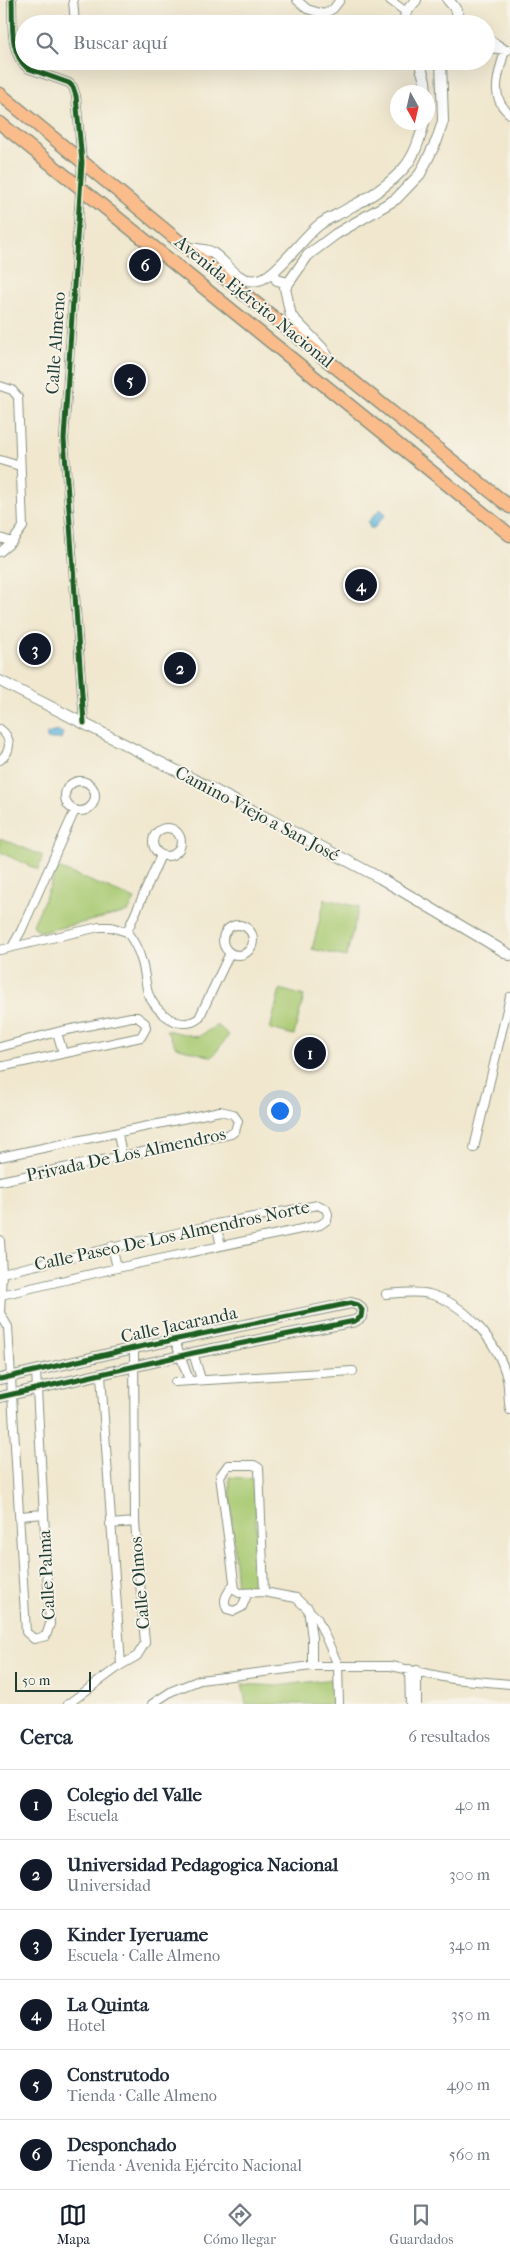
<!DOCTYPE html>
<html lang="es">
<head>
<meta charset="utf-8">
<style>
  :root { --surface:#fff; --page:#f2f2f3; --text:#1f2937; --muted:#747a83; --line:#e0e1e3; --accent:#111827 }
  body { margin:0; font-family:"IM FELL French Canon",serif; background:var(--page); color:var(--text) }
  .compass { position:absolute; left:390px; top:85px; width:45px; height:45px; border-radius:50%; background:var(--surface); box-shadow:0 5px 20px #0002; rotate:172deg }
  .scale { position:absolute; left:15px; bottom:12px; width:76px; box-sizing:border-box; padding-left:5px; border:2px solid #1f3d34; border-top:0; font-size:14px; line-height:18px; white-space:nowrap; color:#1f3d34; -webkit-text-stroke:4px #f7f3e8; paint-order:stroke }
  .you { position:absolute; left:279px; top:1110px; width:18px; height:18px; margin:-12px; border:4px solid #fff; border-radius:50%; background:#1a73e8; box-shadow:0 0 0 8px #1a73e833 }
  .badge { display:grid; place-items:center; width:32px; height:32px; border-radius:50%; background:var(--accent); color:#fff; font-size:16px; font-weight:700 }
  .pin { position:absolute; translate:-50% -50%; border:2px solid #fff; box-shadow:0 1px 5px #0006 }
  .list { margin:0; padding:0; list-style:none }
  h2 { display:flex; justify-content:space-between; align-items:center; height:65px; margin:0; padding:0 20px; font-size:21px }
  h2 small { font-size:16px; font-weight:400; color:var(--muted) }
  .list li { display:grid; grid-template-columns:32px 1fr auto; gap:15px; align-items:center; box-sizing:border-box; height:70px; padding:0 20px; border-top:1px solid var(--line) }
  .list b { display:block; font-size:19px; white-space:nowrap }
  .list p { margin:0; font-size:16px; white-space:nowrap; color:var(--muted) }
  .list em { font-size:16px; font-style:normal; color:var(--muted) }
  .icon { flex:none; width:28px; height:28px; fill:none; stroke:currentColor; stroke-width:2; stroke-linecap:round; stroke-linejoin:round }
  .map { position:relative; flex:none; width:510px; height:1704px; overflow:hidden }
  .search { position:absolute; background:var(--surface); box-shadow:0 5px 20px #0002; left:15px; right:15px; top:15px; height:55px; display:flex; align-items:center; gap:12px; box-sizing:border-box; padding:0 18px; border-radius:28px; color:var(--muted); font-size:19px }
  .sheet { height:485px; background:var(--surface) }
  nav { display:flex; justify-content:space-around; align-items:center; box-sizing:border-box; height:70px; border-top:1px solid var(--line); background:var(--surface); font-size:14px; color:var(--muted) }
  nav a { display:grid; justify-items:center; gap:2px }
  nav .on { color:var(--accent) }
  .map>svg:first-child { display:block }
</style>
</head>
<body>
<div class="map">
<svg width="510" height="1704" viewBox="0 0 510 1704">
  <rect width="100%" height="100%" fill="#f7f3e8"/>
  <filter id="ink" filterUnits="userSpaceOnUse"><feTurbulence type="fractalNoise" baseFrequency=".02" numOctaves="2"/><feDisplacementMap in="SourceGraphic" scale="10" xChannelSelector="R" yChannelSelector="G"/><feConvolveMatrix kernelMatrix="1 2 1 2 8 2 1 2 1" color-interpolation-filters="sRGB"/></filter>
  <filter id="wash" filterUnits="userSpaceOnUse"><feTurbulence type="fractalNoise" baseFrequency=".0096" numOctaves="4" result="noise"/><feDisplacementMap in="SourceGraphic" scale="20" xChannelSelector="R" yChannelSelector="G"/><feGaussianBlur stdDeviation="1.12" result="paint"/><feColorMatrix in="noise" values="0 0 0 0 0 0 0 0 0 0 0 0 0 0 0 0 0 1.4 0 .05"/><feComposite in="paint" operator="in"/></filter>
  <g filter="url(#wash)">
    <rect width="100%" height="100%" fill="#f0e7ce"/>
    <path fill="#aacb74" stroke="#648454" d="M0 838 43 856 38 870 0 852Z
      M58 868 135 899 128 912 46 931H38L33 925Z
      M325 899 359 907 346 957 312 949Z
      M280 989 304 996 294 1035 270 1029Z
      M217 1025 229 1035 212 1057 176 1047 166 1030 198 1037Z
      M229 1477 254 1479 259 1589 237 1591Z
      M333 1679V1704H246L242 1684 277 1686Z"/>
    <path fill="#5fb4dc" stroke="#3f7888" d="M380 509 386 514 374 528H370L368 522Z
      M57 731 63 733 61 739H47V734Z"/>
  </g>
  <g filter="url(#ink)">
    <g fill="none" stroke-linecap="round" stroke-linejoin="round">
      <defs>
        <path id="minor" d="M12 0C13 21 9 53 27 68L69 83 73 87 76 96 82 162 64 439 84 723
          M73 0 75 24
          M297 0 307 9 324 14 333 9 340 0
          M390 0 406 12
          M486 37 503 48
          M486 48 508 50
          M505 50C499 73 488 97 510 114
          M0 386 12 390 18 397 23 527 12 542 0 552
          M0 460 20 466
          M0 538 12 542
          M0 729C12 738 12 751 0 760
          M65 796a15 15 0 1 1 30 0a15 15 0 1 1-30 0Z
          M153 842a14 14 0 1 1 28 0a14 14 0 1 1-28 0Z
          M223 940a15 15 0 1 1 30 0a15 15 0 1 1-30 0Z
          M127 932C133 940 138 949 141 959 145 970 145 982 148 993 155 1012 180 1033 199 1018L230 953
          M127 932 161 855
          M12 947 21 931 75 810
          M0 950 99 927H111L127 932
          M57 1032 63 1053
          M0 1047 57 1032 131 1017H137L145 1023 146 1028 141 1037 0 1067
          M118 1134 122 1155
          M474 1148 510 997
          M0 1157 220 1111 233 1114 238 1121 235 1131 231 1134 0 1181
          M216 1224 221 1246
          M0 1240 2 1273 0 1313
          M112 1246 117 1268
          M386 1294C400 1293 415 1291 429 1294 465 1303 499 1343 507 1379 509 1389 508 1400 510 1410
          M1 1295 117 1268 320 1225 327 1220 328 1214 326 1209 318 1205 216 1224 2 1273
          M0 1313 8 1327 26 1632 34 1639 46 1636 50 1624 36 1371
          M175 1341 189 1380
          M193 1353 201 1379
          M101 1375 121 1665
          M175 1382 353 1371
          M20 1516 43 1514
          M110 1524 135 1522
          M233 1585C227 1594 222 1599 227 1609L234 1611 242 1607 248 1593
          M264 1592 259 1468 254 1465H228L220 1476 235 1589 239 1593 264 1592 296 1598 317 1618 338 1665 339 1704
          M308 1608 312 1638V1666
          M409 1669 410 1704
          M68 1704 121 1665 137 1656 145 1643 135 1522 134 1348
          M152 1704 172 1691 200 1680 312 1666H391L453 1679 510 1684
          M417 1704V1670"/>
        <path id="tertiary" d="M448 0C455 7 459 13 460 24
          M404 24 406 12 416 0
          M419 61 425 81 426 92
          M188 248C195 249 205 249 211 252 227 261 236 284 258 280 275 278 303 237 319 225 328 218 340 214 349 208 369 198 389 185 404 168 414 157 421 137 424 122
          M273 273 277 280 288 283
          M330 360 322 348 291 316 285 288 308 255 336 234 396 199 420 174 437 140 443 121 441 61
          M0 681 199 782 380 878 510 955
          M0 1379 134 1348 351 1303 358 1305 362 1310 361 1317 355 1321 193 1353 0 1397"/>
        <path id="primary" d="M0 94 187 248 510 507
          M0 123 510 535"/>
      </defs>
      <use href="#minor" stroke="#889281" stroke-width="10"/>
      <use href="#tertiary" stroke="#889281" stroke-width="12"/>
      <use href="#primary" stroke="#889281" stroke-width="15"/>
      <use href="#minor" stroke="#fff" stroke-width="8"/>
      <use href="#tertiary" stroke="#fff" stroke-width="10"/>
      <use href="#primary" stroke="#fabc8b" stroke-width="12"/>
      <defs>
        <path id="cycleway" d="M12 0C13 21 9 53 27 68L69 83 73 87 76 96 82 162 64 439 84 723
          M0 1379 134 1348 351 1303 358 1305 362 1310 361 1317 355 1321 193 1353 0 1397"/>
      </defs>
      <use href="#cycleway" stroke="#f7f3e8" stroke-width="8"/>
      <use href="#cycleway" stroke="#1b5e20" stroke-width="5"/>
    </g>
  </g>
  <g text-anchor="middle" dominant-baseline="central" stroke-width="4" stroke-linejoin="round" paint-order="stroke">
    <g font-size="18" fill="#1f3d34" stroke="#f7f3e8">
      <text transform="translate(254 302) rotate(39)">Avenida Ejército Nacional</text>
      <text transform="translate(56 343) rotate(-86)">Calle Almeno</text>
      <text transform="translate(257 814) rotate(28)">Camino Viejo a San José</text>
      <text transform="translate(126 1155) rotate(-12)">Privada De Los Almendros</text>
      <text transform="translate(172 1236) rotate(-12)">Calle Paseo De Los Almendros Norte</text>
      <text transform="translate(179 1325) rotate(-12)">Calle Jacaranda</text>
      <text transform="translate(47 1575) rotate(-93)">Calle Palma</text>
      <text transform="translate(140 1583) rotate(-95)">Calle Olmos</text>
    </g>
  </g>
</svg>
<svg class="compass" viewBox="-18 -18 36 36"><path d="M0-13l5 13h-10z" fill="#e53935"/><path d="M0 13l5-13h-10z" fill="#747a83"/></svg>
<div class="scale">50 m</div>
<div class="you"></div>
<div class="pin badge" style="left:310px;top:1053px">1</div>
<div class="pin badge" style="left:180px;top:668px">2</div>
<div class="pin badge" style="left:35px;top:649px">3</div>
<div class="pin badge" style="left:361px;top:585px">4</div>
<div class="pin badge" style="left:130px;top:380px">5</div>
<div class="pin badge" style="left:145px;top:265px">6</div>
<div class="search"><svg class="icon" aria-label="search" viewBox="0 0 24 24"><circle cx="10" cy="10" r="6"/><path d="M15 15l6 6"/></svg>Buscar aquí</div>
</div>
<section class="sheet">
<h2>Cerca<small>6 resultados</small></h2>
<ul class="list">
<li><span class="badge">1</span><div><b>Colegio del Valle</b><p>Escuela</p></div><em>40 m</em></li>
<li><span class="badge">2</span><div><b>Universidad Pedagogica Nacional</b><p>Universidad</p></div><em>300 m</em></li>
<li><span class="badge">3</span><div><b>Kinder Iyeruame</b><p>Escuela · Calle Almeno</p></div><em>340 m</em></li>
<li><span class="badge">4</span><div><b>La Quinta</b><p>Hotel</p></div><em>350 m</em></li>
<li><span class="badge">5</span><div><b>Construtodo</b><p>Tienda · Calle Almeno</p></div><em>490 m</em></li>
<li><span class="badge">6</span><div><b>Desponchado</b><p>Tienda · Avenida Ejército Nacional</p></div><em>560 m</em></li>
</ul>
</section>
<nav>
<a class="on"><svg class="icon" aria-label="map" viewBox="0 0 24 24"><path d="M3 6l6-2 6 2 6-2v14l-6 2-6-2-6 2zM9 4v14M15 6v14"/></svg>Mapa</a>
<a><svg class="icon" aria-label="directions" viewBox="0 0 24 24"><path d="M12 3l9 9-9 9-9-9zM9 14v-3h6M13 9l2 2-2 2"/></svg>Cómo llegar</a>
<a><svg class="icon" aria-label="saved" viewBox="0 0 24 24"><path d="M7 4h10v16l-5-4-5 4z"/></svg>Guardados</a>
</nav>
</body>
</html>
